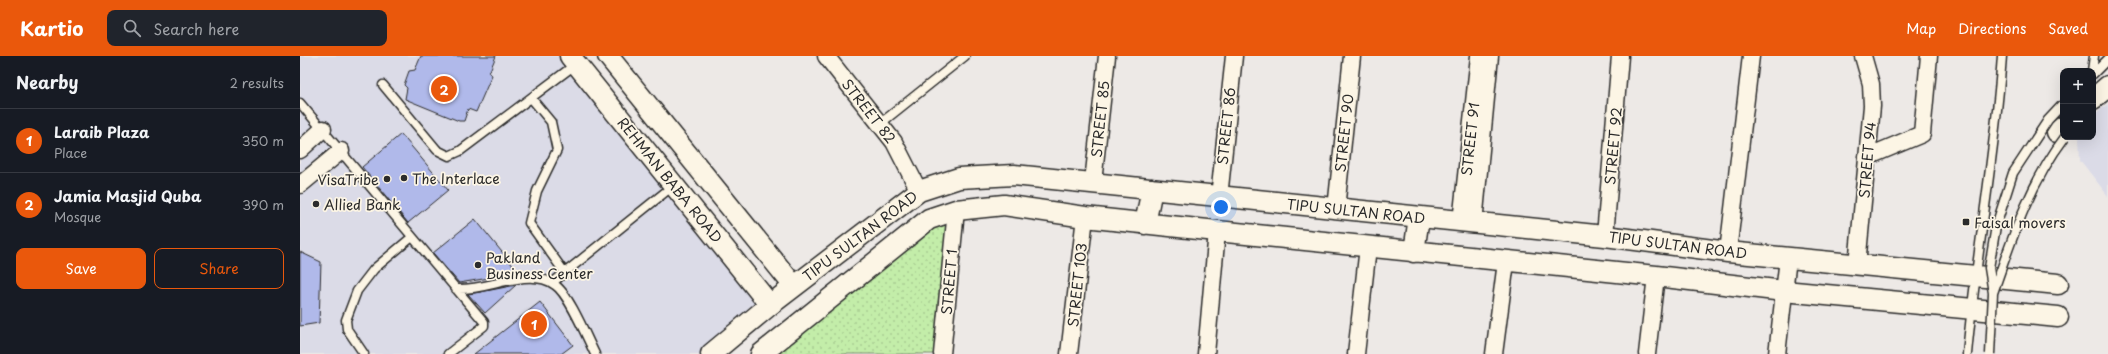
<!DOCTYPE html>
<html lang="en">
<head>
<meta charset="utf-8">
<style>
  :root { --surface:#171b24; --page:#20242c; --text:#f1f3f6; --muted:#9ea1a6; --line:#363941; --accent:#ea580c }
  body { margin:0; font-family:"Playpen Sans",sans-serif; background:var(--page); color:var(--text) }
  .controls { position:absolute; right:12px; top:12px; display:grid; overflow:hidden; border-radius:8px; box-shadow:0 4px 16px #0002 }
  .controls button { width:36px; height:36px; display:grid; place-items:center; padding:0; border:0; border-bottom:1px solid var(--line); background:var(--surface); color:var(--text); font:20px sans-serif }
  .you { position:absolute; left:921px; top:151px; width:14px; height:14px; margin:-10px; border:3px solid #fff; border-radius:50%; background:#1a73e8; box-shadow:0 0 0 6px #1a73e833 }
  .badge { display:grid; place-items:center; width:26px; height:26px; border-radius:50%; background:var(--accent); color:#fff; font-size:13px; font-weight:700 }
  .pin { position:absolute; translate:-50% -50%; border:2px solid #fff; box-shadow:0 1px 4px #0006 }
  .list { margin:0; padding:0; list-style:none }
  h2 { display:flex; justify-content:space-between; align-items:center; height:52px; margin:0; padding:0 16px; font-size:17px }
  h2 small { font-size:13px; font-weight:400; color:var(--muted) }
  .list li { display:grid; grid-template-columns:26px 1fr auto; gap:12px; align-items:center; box-sizing:border-box; height:64px; padding:0 16px; border-top:1px solid var(--line) }
  .list b { display:block; font-size:15px; white-space:nowrap }
  .list p { margin:0; font-size:13px; white-space:nowrap; color:var(--muted) }
  .list em { font-size:13px; font-style:normal; color:var(--muted) }
  .actions { display:flex; gap:8px; padding:12px 16px }
  .actions a { flex:1; padding:9px 0; border:1px solid var(--accent); border-radius:8px; text-align:center; font-size:14px; color:var(--accent) }
  .actions .main { background:var(--accent); color:#fff }
  .icon { flex:none; width:22px; height:22px; fill:none; stroke:currentColor; stroke-width:2; stroke-linecap:round; stroke-linejoin:round }
  .map { position:relative; flex:none; width:1808px; height:298px; overflow:hidden }
  header { display:flex; align-items:center; gap:24px; box-sizing:border-box; height:56px; padding:0 20px; background:var(--accent); color:#fff }
  header strong { font-size:19px }
  nav { display:flex; gap:22px; margin-inline-start:auto; font-size:14px }
  .search { width:280px; height:36px; background:var(--page); display:flex; align-items:center; gap:10px; box-sizing:border-box; padding:0 14px; border-radius:8px; color:var(--muted); font-size:15px }
  main { display:flex }
  aside { flex:1; background:var(--surface) }
  .map>svg:first-child { display:block }
</style>
</head>
<body>
<header>
<strong>Kartio</strong>
<div class="search"><svg class="icon" aria-label="search" viewBox="0 0 24 24"><circle cx="10" cy="10" r="6"/><path d="M15 15l6 6"/></svg>Search here</div>
<nav><a>Map</a><a>Directions</a><a>Saved</a></nav>
</header>
<main>
<aside>
<h2>Nearby<small>2 results</small></h2>
<ul class="list">
<li><span class="badge">1</span><div><b>Laraib Plaza</b><p>Place</p></div><em>350 m</em></li>
<li><span class="badge">2</span><div><b>Jamia Masjid Quba</b><p>Mosque</p></div><em>390 m</em></li>
</ul>
<div class="actions"><a class="main">Save</a><a>Share</a></div>
</aside>
<div class="map">
<svg width="1808" height="298" viewBox="0 0 1808 298">
  <defs>
    <pattern id="park-dots" width="8" height="8" patternUnits="userSpaceOnUse"><rect width="8" height="8" fill="#c3eda9"/><path d="M2 2h.1M6 6h.1" fill="none" stroke="#a8cb92" stroke-width="1.8" stroke-linecap="round"/></pattern>
  </defs>
  <rect width="100%" height="100%" fill="#ede9e6"/>
  <filter id="ink" filterUnits="userSpaceOnUse"><feTurbulence type="fractalNoise" baseFrequency=".025" numOctaves="2"/><feDisplacementMap in="SourceGraphic" scale="8" xChannelSelector="R" yChannelSelector="G"/><feConvolveMatrix kernelMatrix="1 2 1 2 8 2 1 2 1" color-interpolation-filters="sRGB"/></filter>
  <g filter="url(#ink)">
    <path fill="#dbdbe7" d="M0 0H271L470 249 411 298H0Z
      M1808 48V140L1780 104 1779 81H1793V59Z"/>
    <path fill="url(#park-dots)" stroke="#778c6a" d="M651 160 638 298H474L629 170Z"/>
    <path fill="#b0b9ea" stroke="#2b2b2b" d="M121 0H196L189 17 192 19 176 56 168 53 164 65H159L105 43 107 32 104 29 109 15 115 14Z
      M101 78 148 134 108 167 62 111Z
      M175 163 219 217 159 227 133 197Z
      M0 196 21 206 19 267 0 270Z
      M216 229 185 257 168 238 181 236Z
      M240 246 273 289 261 298H174Z"/>
    <g fill="none" stroke-linecap="round" stroke-linejoin="round">
      <defs>
        <path id="service" d="M1792 15 1794 0
          M1793 18 1808 3
          M83 29 137 94 149 100 160 95 276 8
          M231 42 251 66 257 94 237 135 229 167 265 217
          M0 47 184 266V270L148 298
          M581 67 665 0
          M252 227 374 129
          M156 233C178 234 196 226 217 223 229 221 244 221 255 229 269 238 287 282 295 298
          M64 298 47 273 46 264 57 235 74 213 112 181
          M1667 298C1676 198 1695 100 1702 0"/>
        <path id="minor" d="M526 0 594 86 619 135
          M0 94 23 73
          M1567 101 1622 78 1629 0
          M793 126 807 0
          M0 129 41 95
          M919 141 934 0
          M1036 153 1052 0
          M1161 166 1179 0
          M1174 167 1190 0
          M1305 180 1320 0
          M1428 196 1451 0
          M1557 209 1572 50 1571 28 1563 0
          M642 298 656 154
          M769 298 785 161
          M906 298 917 175
          M1056 298 1068 191
          M1194 298 1206 206
          M1347 298 1356 220
          M1477 298 1488 202"/>
        <path id="tertiary" d="M270 0 470 249
          M308 0 494 230
          M1793 43 1808 30
          M1757 76 1763 71
          M845 168 852 133
          M1114 196 1119 161
          M411 298 470 249 619 135 659 122 714 119 1305 180 1428 196 1758 228
          M461 298 629 163 656 154 704 149 785 161 917 175 1356 220 1484 235 1758 261"/>
      </defs>
      <use href="#service" stroke="#2b2b2b" stroke-width="11"/>
      <use href="#minor" stroke="#2b2b2b" stroke-width="19"/>
      <use href="#tertiary" stroke="#2b2b2b" stroke-width="23"/>
      <use href="#service" stroke="#fcf5e5" stroke-width="8"/>
      <use href="#minor" stroke="#fcf5e5" stroke-width="16"/>
      <use href="#tertiary" stroke="#fcf5e5" stroke-width="20"/>
      <defs>
        <path id="service-bridge" d="M1693 237C1712 182 1730 127 1765 81
          M1690 298 1693 237 1689 212 1696 170 1713 117 1748 64 1763 48"/>
      </defs>
      <use href="#service-bridge" stroke="#2b2b2b" stroke-width="11" stroke-linecap="butt"/>
      <use href="#service-bridge" stroke="#fcf5e5" stroke-width="8"/>
    </g>
  </g>
  <g fill="#2b2b2b" stroke="#fcf5e5" stroke-width="1.5">
    <circle cx="104" cy="122" r="4"/>
    <circle cx="87" cy="123" r="4"/>
    <circle cx="16" cy="148" r="4"/>
    <rect x="1662" y="162" width="8" height="8" rx="2"/>
    <circle cx="178" cy="209" r="4"/>
  </g>
  <g text-anchor="middle" dominant-baseline="central" stroke-width="3.5" stroke-linejoin="round" paint-order="stroke">
    <g font-size="14" fill="#2b2b2b" stroke="#fcf5e5">
      <text transform="translate(569 55) rotate(52)">STREET 82</text>
      <text transform="translate(800 63) rotate(-84)">STREET 85</text>
      <text transform="translate(926 70) rotate(-84)">STREET 86</text>
      <text transform="translate(1044 77) rotate(-84)">STREET 90</text>
      <text transform="translate(1170 83) rotate(-84)">STREET 91</text>
      <text transform="translate(1313 90) rotate(-85)">STREET 92</text>
      <text transform="translate(1567 104) rotate(-85)">STREET 94</text>
      <text transform="translate(370 124) rotate(51)">REHMAN BABA ROAD</text>
      <text transform="translate(1056 155) rotate(6)">TIPU SULTAN ROAD</text>
      <text transform="translate(560 180) rotate(-37)">TIPU SULTAN ROAD</text>
      <text transform="translate(1378 189) rotate(7)">TIPU SULTAN ROAD</text>
      <text transform="translate(649 226) rotate(-85)">STREET 1</text>
      <text transform="translate(777 229) rotate(-84)">STREET 103</text>
    </g>
    <g font-size="14" fill="#2b2b2b" stroke="#fcf5e5" text-anchor="start">
      <text x="112" y="122">The Interlace</text>
      <text x="79" y="123" text-anchor="end">VisaTribe</text>
      <text x="24" y="148">Allied Bank</text>
      <text x="1674" y="166">Faisal movers</text>
      <text x="186" y="201">Pakland<tspan x="186" dy="16">Business Center</tspan></text>
    </g>
  </g>
</svg>
<div class="controls">
<button>+</button>
<button>−</button>
</div>
<div class="you"></div>
<div class="pin badge" style="left:234px;top:268px">1</div>
<div class="pin badge" style="left:144px;top:33px">2</div>
</div>
</main>
</body>
</html>
